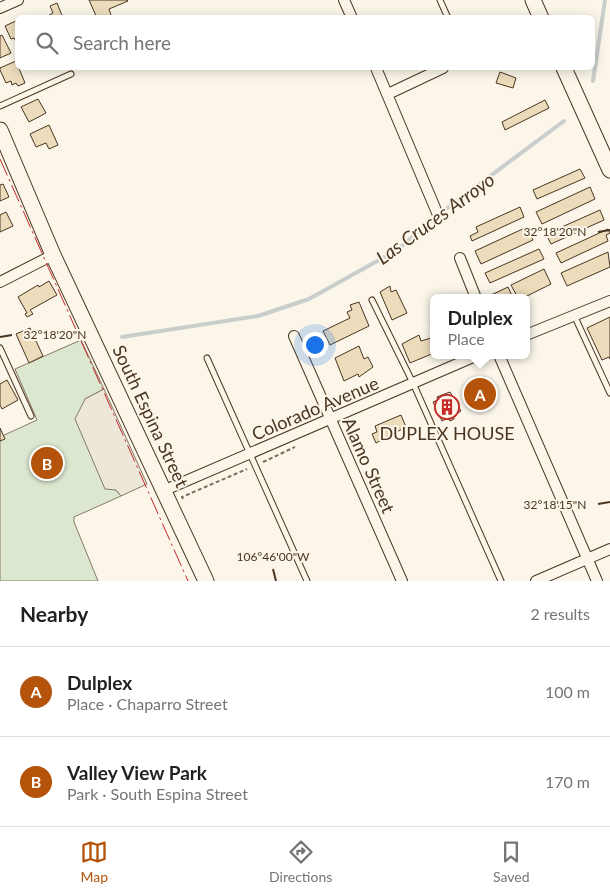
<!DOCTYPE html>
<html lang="en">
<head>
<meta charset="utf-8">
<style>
  :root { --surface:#fff; --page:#f2f2f2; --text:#202124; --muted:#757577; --line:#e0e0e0; --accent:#b45309 }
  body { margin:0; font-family:Lato,sans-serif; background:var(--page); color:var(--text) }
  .you { position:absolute; left:314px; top:344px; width:18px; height:18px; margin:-12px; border:4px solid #fff; border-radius:50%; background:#1a73e8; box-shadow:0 0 0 8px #1a73e833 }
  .badge { display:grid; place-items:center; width:32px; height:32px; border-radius:50%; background:var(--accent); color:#fff; font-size:16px; font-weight:700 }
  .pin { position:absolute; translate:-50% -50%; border:2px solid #fff; box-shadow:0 1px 5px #0006 }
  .popup { position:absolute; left:430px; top:294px; width:100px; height:65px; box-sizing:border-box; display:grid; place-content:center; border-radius:8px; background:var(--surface); filter:drop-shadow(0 1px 4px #0005); font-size:16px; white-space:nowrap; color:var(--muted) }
  .popup b { font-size:19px; color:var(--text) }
  .popup::after { content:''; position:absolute; left:50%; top:100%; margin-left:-10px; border:10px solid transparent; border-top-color:var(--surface) }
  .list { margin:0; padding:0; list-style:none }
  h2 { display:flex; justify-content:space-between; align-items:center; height:65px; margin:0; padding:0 20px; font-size:21px }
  h2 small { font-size:16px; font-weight:400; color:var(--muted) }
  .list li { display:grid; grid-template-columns:32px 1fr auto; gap:15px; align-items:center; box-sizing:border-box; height:90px; padding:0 20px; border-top:1px solid var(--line) }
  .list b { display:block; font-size:19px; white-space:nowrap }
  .list p { margin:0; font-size:16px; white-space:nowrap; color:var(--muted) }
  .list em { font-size:16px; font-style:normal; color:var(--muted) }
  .icon { flex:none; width:28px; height:28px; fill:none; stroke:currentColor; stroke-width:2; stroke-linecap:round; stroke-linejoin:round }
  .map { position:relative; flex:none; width:610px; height:581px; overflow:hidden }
  .search { position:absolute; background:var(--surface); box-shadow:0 2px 12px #0003; left:15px; right:15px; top:15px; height:55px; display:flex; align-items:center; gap:12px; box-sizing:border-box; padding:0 18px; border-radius:8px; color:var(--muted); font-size:19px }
  .sheet { height:245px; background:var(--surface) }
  nav { display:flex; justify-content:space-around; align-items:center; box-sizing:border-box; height:70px; border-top:1px solid var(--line); background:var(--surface); font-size:14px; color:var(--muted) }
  nav a { display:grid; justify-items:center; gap:2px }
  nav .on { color:var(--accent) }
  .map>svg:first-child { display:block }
</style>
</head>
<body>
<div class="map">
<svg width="610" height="581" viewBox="0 0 610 581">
  <rect width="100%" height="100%" fill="#fbf6e9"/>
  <path fill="#dce7d0" stroke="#887966" d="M81 340 104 389 85 399 116 490 121 496 74 517V522L98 581H0V437L37 420 15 369Z"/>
  <path fill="#ede7d9" stroke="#887966" d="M104 389 147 484 121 496 116 490 105 489 75 419 85 399Z"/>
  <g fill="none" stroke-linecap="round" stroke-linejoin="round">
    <path stroke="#c9cecd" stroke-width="4" d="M593 81 605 0
      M122 337 258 316 309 299 397 250 438 215 564 121"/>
  </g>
  <path fill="#ecdcbc" stroke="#4a3520" d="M89 0H127L128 1 109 9 112 18H97Z
    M57 3 63 18H44L53 13 50 6Z
    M18 20V45L14 38 11 39 5 26Z
    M2 35 11 53 0 58V36Z
    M16 61 25 83 18 86 16 83 12 85 11 81 6 83 0 70V68Z
    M500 72 516 78 513 88 496 83Z
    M38 99 46 113 29 122 21 107Z
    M545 100 549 108 505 130 502 122Z
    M49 125 58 145 49 149 46 143 36 147 30 134Z
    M580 169 585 178 537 199 533 190Z
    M3 184 9 197 0 201V185Z
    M590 187 595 199 542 224 536 212Z
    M520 207 524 217 472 241 470 236 478 232 476 227Z
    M600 210 604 220 551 244 546 234Z
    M6 212 13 226 0 232V215Z
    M527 227 533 240 481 264 475 251Z
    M608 229 610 233 606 235 608 241 561 263 556 253Z
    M539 249 544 259 490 283 485 273Z
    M608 252 610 267 567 286 561 273Z
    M544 269 551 284 523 298H518L511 285Z
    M49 281 57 295 30 310 33 314 27 317 25 314 27 313 18 297 38 285 39 287Z
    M390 286 391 292 396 290 407 313 392 320 380 292Z
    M508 287 513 298H488L487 297Z
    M359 302 369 326 330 345 323 331 350 318 347 312 352 310 350 305Z
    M610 317V359L609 357 602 360 587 328Z
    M434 319V331L430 321Z
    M30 328 43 356 29 363 16 334Z
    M419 335 421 341 431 338 434 353 410 363 402 344Z
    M359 346 364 359 368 357 373 367 359 377 358 374 344 381 335 358Z
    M485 377 494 398 474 408 466 389 470 382Z
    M7 380 18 400 2 409 0 405V384Z
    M450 392 461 411 453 416 454 419 450 421 448 418 442 421 433 402 438 400 437 397Z
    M401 415 406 427 376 443 372 434 377 432 375 426Z
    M0 428 5 439 0 441Z"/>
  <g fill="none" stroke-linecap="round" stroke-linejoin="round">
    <defs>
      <path id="lane" d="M440 0 448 18
        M0 106 71 74
        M372 300 413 383 501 581
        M574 315 610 393
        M0 348 31 416
        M207 358 307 581"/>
      <path id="street" d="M344 0 352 18
        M0 8 18 0
        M376 68 438 215
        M388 94 443 68
        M460 258 476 298
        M0 282 53 255
        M526 335 610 301
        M294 336 402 581
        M499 355 597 581
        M165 490 478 355
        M536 581 610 549"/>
      <path id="secondary" d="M533 0 541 18
        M564 68 610 170
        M0 130 53 255 206 581"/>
    </defs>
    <use href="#lane" stroke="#4a3520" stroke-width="7"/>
    <use href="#street" stroke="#4a3520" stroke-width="12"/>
    <use href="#secondary" stroke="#4a3520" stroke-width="17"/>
    <path stroke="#7f6f5c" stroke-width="2" stroke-dasharray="4 2.5" stroke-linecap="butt" d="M263 462 295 447
      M183 499 182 497 247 469"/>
    <use href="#lane" stroke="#fbf6e9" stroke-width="5"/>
    <use href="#street" stroke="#fbf6e9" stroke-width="10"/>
    <use href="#secondary" stroke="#fbf6e9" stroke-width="15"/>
    <path stroke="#c62828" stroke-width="1" stroke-dasharray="18 4 2.5 4" stroke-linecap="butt" d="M0 159 188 581"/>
  </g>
  <path fill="none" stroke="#4a3520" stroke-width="2" d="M598 232 610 230M0 337 12 335M598 504 610 502M273 569 276 581"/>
  <defs>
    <symbol id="building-ring" viewBox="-11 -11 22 22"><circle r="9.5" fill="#fbf6e9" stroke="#c62828" stroke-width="1.5"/><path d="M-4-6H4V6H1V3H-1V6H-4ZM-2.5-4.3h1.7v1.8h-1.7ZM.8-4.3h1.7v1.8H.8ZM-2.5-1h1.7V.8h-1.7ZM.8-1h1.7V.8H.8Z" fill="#c62828"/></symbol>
  </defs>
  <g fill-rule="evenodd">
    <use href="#building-ring" x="433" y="393" width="28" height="28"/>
  </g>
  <g text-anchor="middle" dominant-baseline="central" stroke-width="4" stroke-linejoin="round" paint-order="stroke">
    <g font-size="18" fill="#4a3520" stroke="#fbf6e9">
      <text transform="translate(315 408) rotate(-23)">Colorado Avenue</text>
      <text transform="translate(151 416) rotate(65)">South Espina Street</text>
      <text transform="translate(369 465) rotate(66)">Alamo Street</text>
    </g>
    <g font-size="18" fill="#4a3520" stroke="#fbf6e9">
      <text x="447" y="433">DUPLEX HOUSE</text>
    </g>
    <g font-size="19" font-style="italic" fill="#4a3520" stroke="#fbf6e9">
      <text transform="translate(435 218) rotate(-36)">Las Cruces Arroyo</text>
    </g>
  </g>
  <g font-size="12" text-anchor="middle" fill="#4a3520" stroke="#fbf6e9" stroke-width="4" stroke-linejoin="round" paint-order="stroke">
    <text x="555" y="236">32°18'20"N</text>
    <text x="55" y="339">32°18'20"N</text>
    <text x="555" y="509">32°18'15"N</text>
    <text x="273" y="561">106°46'00"W</text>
  </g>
</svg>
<div class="you"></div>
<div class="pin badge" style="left:480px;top:394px">A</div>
<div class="popup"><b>Dulplex</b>Place</div>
<div class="pin badge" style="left:47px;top:463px">B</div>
<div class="search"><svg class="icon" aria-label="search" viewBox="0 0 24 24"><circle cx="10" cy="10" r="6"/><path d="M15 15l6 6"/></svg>Search here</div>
</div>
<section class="sheet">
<h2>Nearby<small>2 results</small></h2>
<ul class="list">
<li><span class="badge">A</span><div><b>Dulplex</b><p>Place · Chaparro Street</p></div><em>100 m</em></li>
<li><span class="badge">B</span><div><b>Valley View Park</b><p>Park · South Espina Street</p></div><em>170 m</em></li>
</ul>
</section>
<nav>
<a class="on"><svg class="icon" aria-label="map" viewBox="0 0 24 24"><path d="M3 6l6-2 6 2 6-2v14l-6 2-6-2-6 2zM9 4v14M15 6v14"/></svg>Map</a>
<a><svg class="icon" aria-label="directions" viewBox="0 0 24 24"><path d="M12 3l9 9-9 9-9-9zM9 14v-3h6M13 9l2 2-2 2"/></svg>Directions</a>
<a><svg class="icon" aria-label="saved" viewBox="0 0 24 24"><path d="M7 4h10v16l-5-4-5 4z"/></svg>Saved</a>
</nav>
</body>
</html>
